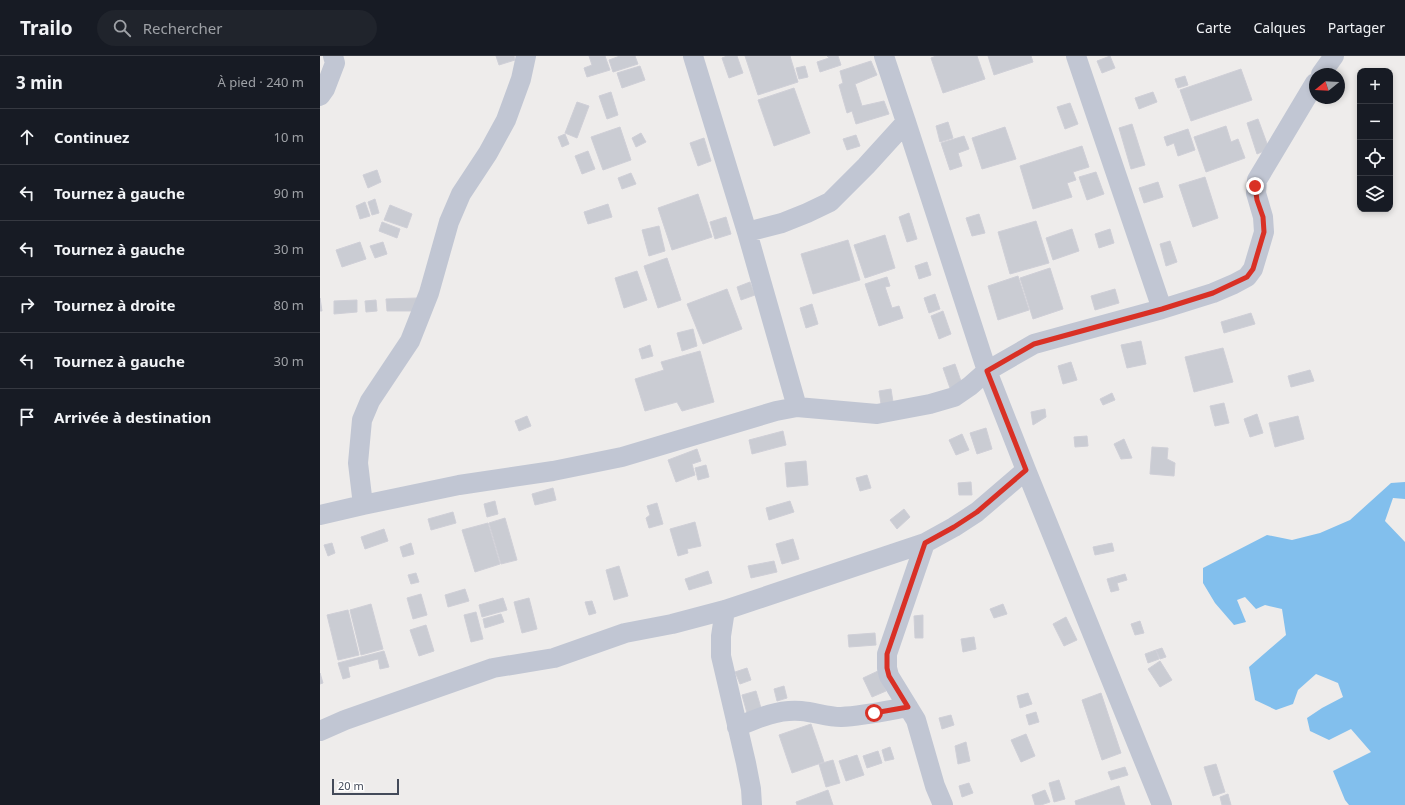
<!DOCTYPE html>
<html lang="fr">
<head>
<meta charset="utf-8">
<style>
  :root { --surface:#171b24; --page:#20242c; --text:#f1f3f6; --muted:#9ea1a6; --line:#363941 }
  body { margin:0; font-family:"Noto Sans",sans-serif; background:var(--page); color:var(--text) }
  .controls { position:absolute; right:12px; top:12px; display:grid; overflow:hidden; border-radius:8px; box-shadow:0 2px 6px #0003 }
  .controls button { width:36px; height:36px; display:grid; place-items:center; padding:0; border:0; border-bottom:1px solid var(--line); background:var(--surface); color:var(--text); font:20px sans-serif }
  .compass { position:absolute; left:989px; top:12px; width:36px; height:36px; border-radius:50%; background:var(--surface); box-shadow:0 2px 6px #0003; rotate:252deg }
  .scale { position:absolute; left:12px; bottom:10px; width:67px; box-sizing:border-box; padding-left:4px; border:2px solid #434a59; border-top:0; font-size:11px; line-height:14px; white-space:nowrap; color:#434a59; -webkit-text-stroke:3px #fff; paint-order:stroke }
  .stop { position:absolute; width:12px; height:12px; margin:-9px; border:3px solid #d93025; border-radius:50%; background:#fff }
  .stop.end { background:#d93025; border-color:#fff; box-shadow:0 1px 4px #0008 }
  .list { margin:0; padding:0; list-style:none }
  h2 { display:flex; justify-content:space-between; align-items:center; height:52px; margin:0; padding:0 16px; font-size:17px }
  h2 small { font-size:13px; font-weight:400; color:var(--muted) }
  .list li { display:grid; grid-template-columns:26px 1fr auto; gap:12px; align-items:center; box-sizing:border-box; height:56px; padding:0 16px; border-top:1px solid var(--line) }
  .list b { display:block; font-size:15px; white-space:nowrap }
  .list em { font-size:13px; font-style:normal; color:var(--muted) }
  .icon { flex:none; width:22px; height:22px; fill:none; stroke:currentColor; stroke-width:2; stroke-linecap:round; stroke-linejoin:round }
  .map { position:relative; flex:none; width:1085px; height:749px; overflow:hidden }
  header { display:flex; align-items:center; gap:24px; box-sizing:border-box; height:56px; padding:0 20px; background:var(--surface); border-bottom:1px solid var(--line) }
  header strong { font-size:19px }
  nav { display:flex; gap:22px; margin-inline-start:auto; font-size:14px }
  .search { width:280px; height:36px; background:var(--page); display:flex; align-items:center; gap:10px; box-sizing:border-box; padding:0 14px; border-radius:22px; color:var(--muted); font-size:15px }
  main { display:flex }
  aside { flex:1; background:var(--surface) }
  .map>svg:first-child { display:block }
</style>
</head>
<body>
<header>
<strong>Trailo</strong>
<div class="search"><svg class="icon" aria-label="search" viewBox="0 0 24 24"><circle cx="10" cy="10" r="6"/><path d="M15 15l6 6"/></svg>Rechercher</div>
<nav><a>Carte</a><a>Calques</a><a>Partager</a></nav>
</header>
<main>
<aside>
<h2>3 min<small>À pied · 240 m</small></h2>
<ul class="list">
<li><svg class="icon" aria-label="ahead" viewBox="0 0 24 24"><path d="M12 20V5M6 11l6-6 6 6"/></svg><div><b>Continuez</b></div><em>10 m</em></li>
<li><svg class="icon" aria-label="left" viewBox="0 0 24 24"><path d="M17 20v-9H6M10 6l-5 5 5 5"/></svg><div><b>Tournez à gauche</b></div><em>90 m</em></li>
<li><svg class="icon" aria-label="left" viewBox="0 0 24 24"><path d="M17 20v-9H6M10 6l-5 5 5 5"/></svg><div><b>Tournez à gauche</b></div><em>30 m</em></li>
<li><svg class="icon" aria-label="right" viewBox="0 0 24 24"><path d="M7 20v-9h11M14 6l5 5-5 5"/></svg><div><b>Tournez à droite</b></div><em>80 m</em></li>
<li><svg class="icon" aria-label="left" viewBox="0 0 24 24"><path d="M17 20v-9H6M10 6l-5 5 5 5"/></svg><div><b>Tournez à gauche</b></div><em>30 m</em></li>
<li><svg class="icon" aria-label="arrive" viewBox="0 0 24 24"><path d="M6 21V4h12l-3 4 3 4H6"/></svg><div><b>Arrivée à destination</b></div></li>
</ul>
</aside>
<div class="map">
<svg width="1085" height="749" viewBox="0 0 1085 749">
  <rect width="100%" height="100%" fill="#eeeceb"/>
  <path fill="#82bfed" d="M1085 426V443L1073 442 1065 465 1085 486V749H1029L1025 744 1013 715 1051 696 1031 673 1009 684 990 675 987 662 1002 652 1023 641 1018 627 996 618 978 634 973 648 956 654 935 644 929 611 966 579 962 553 945 549 936 553 925 541 917 544 926 566 914 569 895 547 883 527V512L947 479 972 484 1000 477 1030 464 1071 427Z"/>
  <path fill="#caccd3" stroke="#cfcfd7" d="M176 0H194L195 4 179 9Z
    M269 0H285L290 14 267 21 264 12 272 9Z
    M300 0H315L318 8 293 16 289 4Z
    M407 0H417L423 17 409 22 402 2Z
    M425 0H470L478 26 438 39Z
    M507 0H518L521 9 500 16 497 6 509 2Z
    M616 0H657L665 23 623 37 611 2Z
    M668 0H711L713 6 674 19Z
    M790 0 795 12 782 17 777 5Z
    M551 5 557 19 535 28 542 50 564 45 569 58 536 68 532 55 527 57 519 29 523 27 520 15Z
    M320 10 325 24 302 32 297 17Z
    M485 10 488 21 479 23 476 12Z
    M921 13 932 44 871 65 860 34Z
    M865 20 868 29 858 32 855 23Z
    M474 32 490 77 454 90 438 44Z
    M291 36 298 59 287 63 279 40Z
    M833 36 837 46 819 53 815 42Z
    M257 46 269 50 257 82 245 77Z
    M750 47 758 68 745 73 737 51Z
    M938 63 949 93 937 98 927 67Z
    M628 66 633 82 620 86 616 70Z
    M812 68 825 109 811 113 799 72Z
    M906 70 911 86 918 83 925 102 886 116 874 81Z
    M300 71 311 104 283 114 271 81Z
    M685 71 696 103 662 113 652 82Z
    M868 73 875 94 858 100 854 87 847 90 844 81Z
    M321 77 326 86 316 91 312 82Z
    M245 78 249 88 242 91 238 81Z
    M536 79 540 90 527 94 523 83Z
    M644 80 649 93 638 97 642 110 630 114 621 87Z
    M384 82 391 105 378 110 370 87Z
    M762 90 769 111 753 116 756 124 747 127 752 141 713 153 700 110Z
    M268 95 275 113 262 118 255 100Z
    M57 114 61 126 48 132 43 119Z
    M776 116 784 138 767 144 759 121Z
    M311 117 316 128 302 133 298 122Z
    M885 121 898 162 873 171 859 129Z
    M838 126 843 141 824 147 819 132Z
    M378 138 392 181 352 194 338 152Z
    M55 143 59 157 52 159 48 146Z
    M45 146 50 160 40 163 36 150Z
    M288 148 292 161 268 168 264 156Z
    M70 149 92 158 87 172 64 164Z
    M589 157 597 183 587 186 579 161Z
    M659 158 665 177 652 180 646 162Z
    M406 161 411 178 395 183 390 166Z
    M716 165 729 207 690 218 678 176Z
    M62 166 80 173 77 182 59 175Z
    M339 170 345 195 329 200 322 174Z
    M752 173 759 195 733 204 726 182Z
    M790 173 794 187 779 192 775 178Z
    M565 179 575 212 545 222 534 189Z
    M528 184 540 224 493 238 481 198Z
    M850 185 857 206 846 210 840 188Z
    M40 186 46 203 22 211 16 194Z
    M63 186 67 198 55 202 50 190Z
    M347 202 361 244 338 252 324 210Z
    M607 206 611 219 599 223 595 210Z
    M730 212 743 253 713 263 700 222Z
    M317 215 327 244 304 252 295 222Z
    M698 220 709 254 678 264 668 230Z
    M567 221 570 230 565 231 572 252 579 250 583 262 559 270 545 228Z
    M430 226 435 239 421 244 417 231Z
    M407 233 422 273 383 288 367 248Z
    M795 233 799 247 775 254 771 240Z
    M615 238 620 253 609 257 604 242Z
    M0 242 2 255H0Z
    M97 242V255H67L66 243Z
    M37 244V256L14 258V245Z
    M56 244 57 255 46 256 45 245Z
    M492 248 498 268 486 272 480 252Z
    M623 255 631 278 619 283 611 260Z
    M931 257 935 268 904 277 901 266Z
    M373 273 377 290 362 295 357 277Z
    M821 285 826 308 807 312 801 289Z
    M330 289 333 300 322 303 319 293Z
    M903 292 913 326 874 336 865 301Z
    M380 295 394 346 362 355 357 346 325 355 315 323 344 314 341 306Z
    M751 306 757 324 743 328 738 310Z
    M635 308 642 328 630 332 623 312Z
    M990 314 994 325 971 331 968 320Z
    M571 333 573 346 561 348 559 335Z
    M792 337 795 344 783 349 780 343Z
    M904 347 909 367 895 370 890 350Z
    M725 353 726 361 713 369 711 356Z
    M937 358 943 377 930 381 924 363Z
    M207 360 211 370 199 375 195 365Z
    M978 360 984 383 955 391 949 367Z
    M666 372 672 393 657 398 650 377Z
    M463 375 466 389 432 398 429 384Z
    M642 378 649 394 636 399 629 384Z
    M767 380 768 390 755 391 754 381Z
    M804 383 812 402 801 403 794 388Z
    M832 391 848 392 847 403 855 407 854 420 830 418Z
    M377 393 381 405 372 408 375 419 356 426 348 404Z
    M486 405 488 429 467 431 465 407Z
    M386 409 389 421 378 424 375 412Z
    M547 419 551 432 540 435 536 422Z
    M651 426 652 439H639L638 427Z
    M233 432 236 444 215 449 212 438Z
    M175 445 178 458 167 461 164 448Z
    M470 445 474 456 449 464 446 452Z
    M337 447 343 468 329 472 326 462 330 459 327 450Z
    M584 453 590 461 577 473 570 464Z
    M133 456 136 467 111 474 108 463Z
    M185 462 197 504 181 508 169 467Z
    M375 466 381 490 367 493 368 497 358 500 350 473Z
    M168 467 180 508 155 516 142 474Z
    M64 473 68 485 45 493 41 481Z
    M473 483 479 503 462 508 456 488Z
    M12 487 15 497 8 500 4 489Z
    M91 487 94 498 83 501 80 491Z
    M792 487 794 495 775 499 773 491Z
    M454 505 457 516 431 522 428 510Z
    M299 510 308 540 294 544 286 514Z
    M388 515 392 527 369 534 365 523Z
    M96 517 99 526 91 528 88 519Z
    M805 518 807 524 797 527 799 534 791 536 787 523Z
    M145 533 149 545 128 551 125 539Z
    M101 538 107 559 93 563 87 542Z
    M183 542 187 554 162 561 159 549Z
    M209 542 217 573 202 577 194 546Z
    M272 545 276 557 269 559 265 546Z
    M51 548 63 593 41 599 30 554Z
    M683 548 687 558 674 562 670 553Z
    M28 554 39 599 18 604 7 559Z
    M156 556 163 583 151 586 144 559Z
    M181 558 184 566 165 572 163 563Z
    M603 559V582H595L594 560Z
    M746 561 757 584 744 590 733 568Z
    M820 565 824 577 815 579 811 568Z
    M106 569 114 595 99 600 90 574Z
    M555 577 556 589 529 591 528 579Z
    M654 581 656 593 643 596 641 583Z
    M842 592 846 601 840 603 836 594Z
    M836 594 839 603 828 607 825 598Z
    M64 595 69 611 60 613 58 603 28 611 30 621 23 623 18 607Z
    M840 605 852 624 840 631 828 613Z
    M427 612 431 624 420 628 415 616Z
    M558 615 566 635 552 641 543 622Z
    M0 617 3 627 0 628Z
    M464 630 467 642 457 645 454 633Z
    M436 635 441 652 427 657 422 639Z
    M708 637 712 648 700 652 697 640Z
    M781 637 801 697 782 704 762 644Z
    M716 656 719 666 709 669 706 659Z
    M631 659 634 669 622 673 619 662Z
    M491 668 504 706 472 717 459 679Z
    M706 678 715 700 701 706 691 684Z
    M646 686 650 705 638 708 635 690Z
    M570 691 574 703 565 705 562 694Z
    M558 695 562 707 547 712 543 700Z
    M537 699 544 719 526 725 519 705Z
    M513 704 520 727 506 731 499 708Z
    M896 708 905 736 893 740 884 711Z
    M805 711 808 719 791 724 788 716Z
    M739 724 745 743 734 746 729 727Z
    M649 727 653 737 642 741 639 730Z
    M799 730 805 749H756L755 745Z
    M508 734 513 749H477L476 746Z
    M725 734 730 746 721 749H715L712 739Z
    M908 738 911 749H902L900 741Z"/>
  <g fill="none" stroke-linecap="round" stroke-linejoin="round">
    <path stroke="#c1c6d3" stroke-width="20" d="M373 0 427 176 477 351
      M564 0 586 66 667 315 706 414 842 749
      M756 0 842 253
      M1001 18 1014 0
      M0 40 5 33 15 7 13 0
      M427 176 462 167 487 157 510 146 546 110 586 66
      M43 449 38 407 42 364 50 345 90 285 109 237 129 166 141 138 168 97 186 64 201 23 206 0
      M0 459 43 449 139 429 233 415 302 401 456 355 477 351 557 358 610 348 634 341 650 330 667 315 714 288 842 253 893 237 914 228 927 221 933 213 944 176 943 161 936 137 937 124 995 27
      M605 487 567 598V612L569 620 596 664 615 730 623 749
      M405 554 401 580V600L426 707 431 733 432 749
      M417 671C438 662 458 653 481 655 495 656 507 661 521 661 543 660 566 655 588 651
      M0 675 25 664 173 612 234 602 305 577 352 568 405 554 605 487 634 471 657 456 706 414"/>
  </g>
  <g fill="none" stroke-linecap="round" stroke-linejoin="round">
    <path stroke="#d93025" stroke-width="5" d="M554 657 588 651 569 620 567 612V598L605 487 634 471 657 456 706 414 667 315 714 288 842 253 893 237 927 221 933 213 944 176 943 161 937 144 935 130"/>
  </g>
</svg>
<div class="controls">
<button>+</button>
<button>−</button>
<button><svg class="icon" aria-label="locate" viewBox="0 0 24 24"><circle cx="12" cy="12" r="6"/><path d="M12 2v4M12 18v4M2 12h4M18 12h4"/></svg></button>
<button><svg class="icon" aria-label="layers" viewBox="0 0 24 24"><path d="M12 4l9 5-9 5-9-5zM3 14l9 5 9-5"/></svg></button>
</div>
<svg class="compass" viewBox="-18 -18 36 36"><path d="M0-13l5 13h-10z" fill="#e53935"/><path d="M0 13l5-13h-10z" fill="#9ea1a6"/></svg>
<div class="scale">20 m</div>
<div class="stop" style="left:554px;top:657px"></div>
<div class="stop end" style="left:935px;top:130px"></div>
</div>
</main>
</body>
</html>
